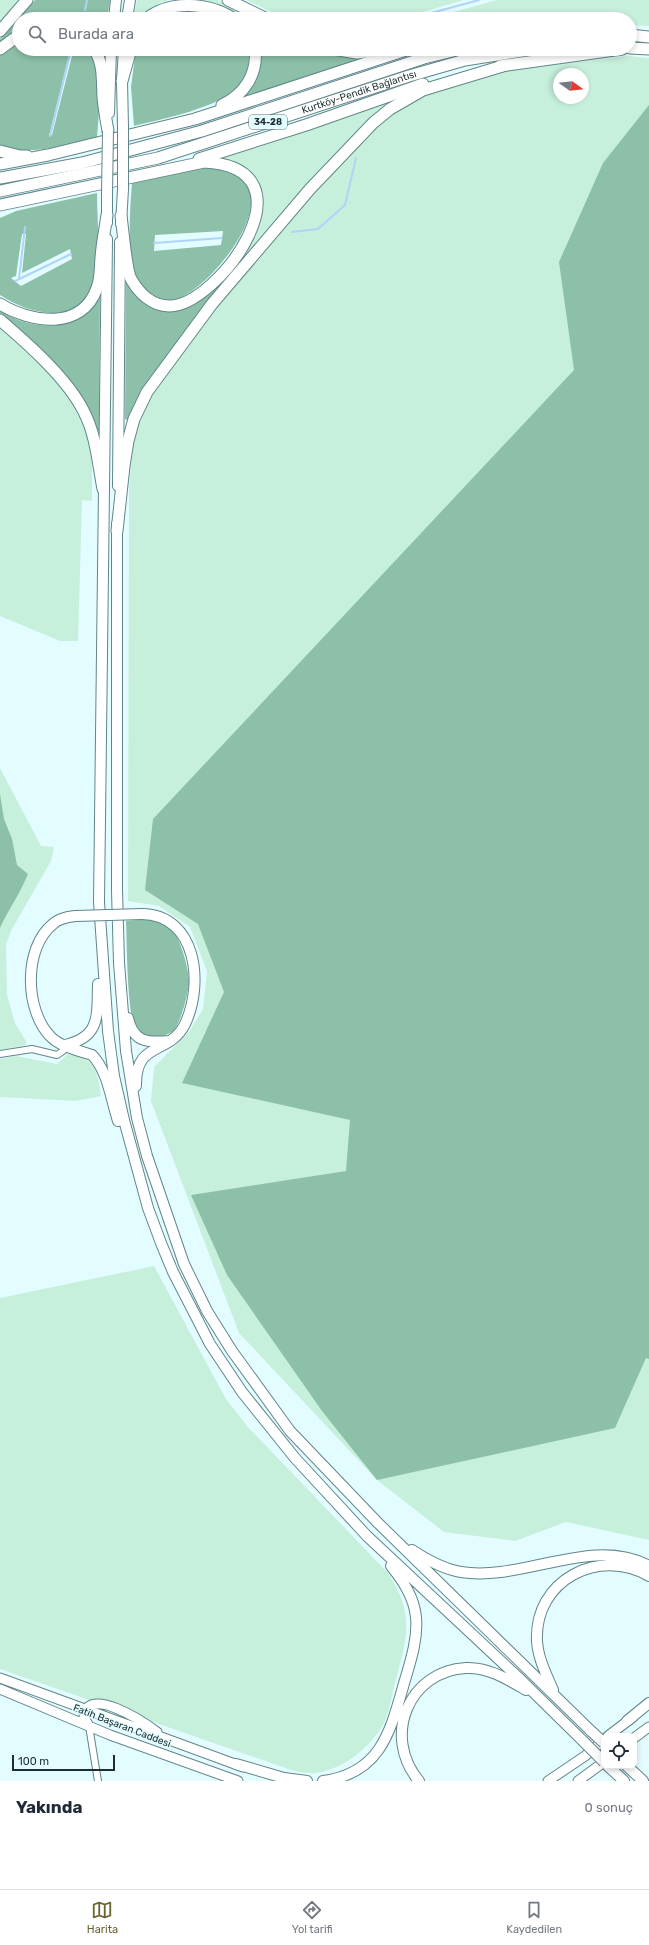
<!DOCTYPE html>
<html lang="tr">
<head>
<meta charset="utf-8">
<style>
  :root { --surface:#fff; --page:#f2f2f3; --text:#1f2937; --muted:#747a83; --line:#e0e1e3; --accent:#6a6531 }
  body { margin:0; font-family:Rubik,sans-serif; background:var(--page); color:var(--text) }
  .controls { position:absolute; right:12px; bottom:12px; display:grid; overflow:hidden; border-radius:8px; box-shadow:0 2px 6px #0003 }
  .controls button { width:36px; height:36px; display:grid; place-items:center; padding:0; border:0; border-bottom:1px solid var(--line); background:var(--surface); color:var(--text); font:20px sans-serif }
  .compass { position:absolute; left:553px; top:68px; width:36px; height:36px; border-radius:50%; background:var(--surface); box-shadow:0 2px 6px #0003; rotate:105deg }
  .scale { position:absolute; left:12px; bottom:10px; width:103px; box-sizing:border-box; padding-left:4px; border:2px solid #1f2f31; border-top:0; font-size:11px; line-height:14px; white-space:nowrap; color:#1f2f31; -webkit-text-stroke:3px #e3fcff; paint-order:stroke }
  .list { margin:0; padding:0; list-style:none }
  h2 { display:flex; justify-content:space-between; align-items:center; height:52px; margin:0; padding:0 16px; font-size:17px }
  h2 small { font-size:13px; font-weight:400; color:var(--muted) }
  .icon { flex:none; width:22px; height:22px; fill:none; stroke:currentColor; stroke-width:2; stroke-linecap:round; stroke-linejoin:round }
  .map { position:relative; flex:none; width:649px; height:1781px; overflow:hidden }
  .search { position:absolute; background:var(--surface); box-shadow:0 2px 6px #0003; left:12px; right:12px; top:12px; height:44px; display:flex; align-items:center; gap:10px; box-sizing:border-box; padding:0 14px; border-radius:22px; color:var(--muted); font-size:15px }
  .sheet { height:108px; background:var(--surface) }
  nav { display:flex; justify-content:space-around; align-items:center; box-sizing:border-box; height:56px; border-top:1px solid var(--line); background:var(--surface); font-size:11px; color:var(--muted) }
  nav a { display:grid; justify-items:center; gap:2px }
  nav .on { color:var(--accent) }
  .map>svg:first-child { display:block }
</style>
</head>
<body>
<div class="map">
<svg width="649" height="1781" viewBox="0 0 649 1781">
  <rect width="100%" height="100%" fill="#e3fcff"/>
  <path fill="#c7f0dc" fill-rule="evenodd" d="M0 0H20L0 20Z
    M137 0H170L159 3 140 19H133Z
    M199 0H218L237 11 236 14 213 3Z
    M246 0H464L399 19H286Z
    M497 0H649V26L630 25V19H428Z
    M629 56 649 58V1540L566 1522 515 1541 444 1532 377 1480 239 1333 151 1101 154 1067 189 1032 203 1009 207 971 190 927 159 906 128 901 129 490 132 448 136 426 155 387 245 271 318 187 378 126 400 108 436 89 482 76 525 68ZM559 74H583V98H559Z
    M404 96 237 268 235 266C265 221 287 181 220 157Z
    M0 326 66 390 88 429 92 456V501L82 500 78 641H60L0 616Z
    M0 768 41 846 54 847 51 861 12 929 6 944 7 995 15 1023 26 1041V1045L0 1050Z
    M68 1054C97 1059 97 1071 101 1096L76 1101 0 1097V1059L16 1056 57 1064Z
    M154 1266 226 1399 248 1427 388 1573C414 1613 408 1636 396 1679 392 1693 390 1710 384 1723 371 1747 343 1770 315 1773 309 1774 300 1772 294 1771L0 1669V1298Z"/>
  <path fill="#8cc0a8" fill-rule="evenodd" d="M35 0H110L107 19H19V32L0 44V39Z
    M164 10 205 11 225 19H151Z
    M19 40V49H90C104 70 99 112 97 137 66 144 31 157 0 146V55ZM69 55 72 56 52 135 49 136Z
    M136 49H249C249 59 249 69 244 79 232 106 161 119 134 126L131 87Z
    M260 49H314L337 56 365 58 242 99C256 81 261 73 260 49Z
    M649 105V1359L646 1358 615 1428 377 1480 322 1411 227 1275 191 1195 346 1171 350 1120 182 1083 224 992 198 924 145 890 153 819 574 370 559 262 603 163Z
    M204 167C212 168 226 168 234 172 285 199 210 288 177 299 162 304 141 290 134 277 132 273 132 266 132 262 128 235 130 210 132 183L179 171ZM223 231 221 245 154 251 155 235Z
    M97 193C97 218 100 245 97 270 91 326 36 319 0 295V218L16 211ZM22 234H26L22 273 70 249 72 259 21 286 11 278 16 276Z
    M235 266 237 268 130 421 125 419 126 280C163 339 201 304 235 266Z
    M100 293 99 433 88 408 72 385 0 316V310C22 326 57 332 80 317 90 311 95 302 100 293Z
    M0 794 4 819 12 839 17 865 28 874C20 894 8 910 0 928Z
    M147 919C155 920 164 923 170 927 180 936 189 969 189 982 188 994 181 1023 173 1031 169 1034 163 1036 159 1038 149 1037 140 1035 135 1026 127 1012 127 941 126 921Z"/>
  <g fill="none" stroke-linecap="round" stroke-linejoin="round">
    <path stroke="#aed4f8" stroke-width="2" d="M85 10 87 0
      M409 19 479 0
      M50 136 70 55
      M292 232 318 229 345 205 356 158
      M154 243 222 238
      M19 279 25 227
      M15 281 71 254"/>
    <defs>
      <path id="minor" d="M0 1054 32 1049 57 1055 63 1051 65 1045
        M89 1726 98 1781"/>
      <path id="primary" d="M0 1678 243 1767
        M0 1689 110 1735 238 1781
        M89 1726 84 1718C86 1683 145 1723 157 1732
        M608 1736 633 1717
        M634 1738 649 1727
        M548 1781 585 1756 604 1740
        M578 1781 604 1762"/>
      <path id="trunk" d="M114 19 116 0
        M127 19 130 0
        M109 113 111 49
        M123 127 122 81 124 49
        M107 193V223
        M121 224 123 189
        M107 239 99 902 108 1031 114 1076 124 1120 148 1208 161 1243 173 1272 210 1344 242 1392 295 1458 367 1536 521 1680 582 1740
        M118 486 120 242
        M117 524V890L119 963 126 1051 137 1118 147 1156 184 1264 207 1311 232 1351 290 1431 378 1523 591 1731
        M76 916C68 917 59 918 53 924 23 948 25 1010 50 1036 60 1047 78 1050 92 1055 108 1071 111 1100 118 1121
        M128 1018C133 1042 147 1043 169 1041
        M65 1045C101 1037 97 1015 98 984
        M136 1086C135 1040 169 1056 185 1024 204 984 197 915 142 914
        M412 1550C427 1560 443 1569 461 1572 522 1582 592 1535 649 1566
        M553 1690C546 1674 538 1658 537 1641 534 1580 599 1547 649 1576
        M627 1721 649 1703
        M236 1764 284 1778 307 1781
        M608 1766 624 1781
        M627 1766 643 1781
        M323 1781C383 1773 391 1728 405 1680 411 1660 418 1638 416 1617 414 1597 403 1581 391 1566
        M419 1781C382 1737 408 1671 466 1668 488 1667 507 1679 526 1690"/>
      <g id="motorway">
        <path d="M228 0 267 19"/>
        <path d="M146 19C170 0 208 2 234 19"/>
        <path d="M0 31 27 0"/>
        <path d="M630 35 649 37"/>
        <path d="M630 48 649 49"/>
        <path d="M0 49 19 35"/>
        <path d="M94 49C104 64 102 80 103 97 104 108 106 120 108 131"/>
        <path d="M333 49 357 53 387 49"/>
        <path d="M500 66 622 49"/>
        <path d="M122 81 131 49"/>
        <path d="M222 105C244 95 258 74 255 49"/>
        <path d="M0 151 20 156H27"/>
        <path d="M199 159 306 125 423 84"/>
        <path d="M0 164 48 155 195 119 409 49"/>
        <path d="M0 178 82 163 202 131 424 58 461 49"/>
        <path id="s1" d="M0 191 158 158 409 76 465 60 535 49"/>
        <path d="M0 205 204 162C320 168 217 307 169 306 152 306 139 293 131 279 126 270 123 229 121 216"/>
        <path d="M0 304C31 323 82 331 97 288 101 278 100 268 101 258 102 243 105 229 107 215"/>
        <path d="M0 320C28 344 68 379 84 412 96 435 98 463 103 489"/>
        <path d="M117 531 124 466 128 441 134 419 147 392 212 304 310 189 373 123 390 109 423 90 506 65"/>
      </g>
    </defs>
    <use href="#minor" stroke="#60868a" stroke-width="8"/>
    <use href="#primary" stroke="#60868a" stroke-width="11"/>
    <use href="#trunk" stroke="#60868a" stroke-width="12"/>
    <use href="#motorway" stroke="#60868a" stroke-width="13"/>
    <use href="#minor" stroke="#fff" stroke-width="6"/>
    <use href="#primary" stroke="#fff" stroke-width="9"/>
    <use href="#trunk" stroke="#fff" stroke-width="10"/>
    <use href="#motorway" stroke="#fff" stroke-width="11"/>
    <defs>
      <path id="trunk-bridge" d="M123 189V127
        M107 193 108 131
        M76 916 142 914
        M591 1731 604 1743
        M582 1740 604 1762"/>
    </defs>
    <use href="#trunk-bridge" stroke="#60868a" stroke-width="12" stroke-linecap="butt"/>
    <use href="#trunk-bridge" stroke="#fff" stroke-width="10"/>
  </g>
  <g text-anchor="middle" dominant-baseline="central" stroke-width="3" stroke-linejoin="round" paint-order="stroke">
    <rect fill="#e3fcff" stroke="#5a6c6f" stroke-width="1" x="249" y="115" width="38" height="14" rx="3"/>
    <g font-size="9" font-weight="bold" fill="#1f2f31">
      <text x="268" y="122">34-28</text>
    </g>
    <g font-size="10" fill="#1f2f31" stroke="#e3fcff">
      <text stroke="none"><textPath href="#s1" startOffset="373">Kurtköy-Pendik Bağlantısı</textPath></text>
      <text transform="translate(122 1726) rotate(21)">Fatih Başaran Caddesi</text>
    </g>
  </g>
</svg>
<div class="controls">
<button><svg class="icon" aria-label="locate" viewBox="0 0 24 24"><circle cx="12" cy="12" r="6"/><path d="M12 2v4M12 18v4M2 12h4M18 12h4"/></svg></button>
</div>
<svg class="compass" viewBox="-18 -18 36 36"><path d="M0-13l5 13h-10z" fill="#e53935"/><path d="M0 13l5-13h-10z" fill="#747a83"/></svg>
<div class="scale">100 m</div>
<div class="search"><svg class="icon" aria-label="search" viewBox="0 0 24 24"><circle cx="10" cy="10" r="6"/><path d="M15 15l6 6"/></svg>Burada ara</div>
</div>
<section class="sheet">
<h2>Yakında<small>0 sonuç</small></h2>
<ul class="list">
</ul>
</section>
<nav>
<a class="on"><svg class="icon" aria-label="map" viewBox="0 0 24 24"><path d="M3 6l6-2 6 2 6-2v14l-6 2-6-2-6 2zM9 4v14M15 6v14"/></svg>Harita</a>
<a><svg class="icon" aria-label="directions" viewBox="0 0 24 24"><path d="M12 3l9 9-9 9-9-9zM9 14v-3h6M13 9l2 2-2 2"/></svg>Yol tarifi</a>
<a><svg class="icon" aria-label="saved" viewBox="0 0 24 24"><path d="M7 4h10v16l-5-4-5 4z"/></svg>Kaydedilen</a>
</nav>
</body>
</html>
